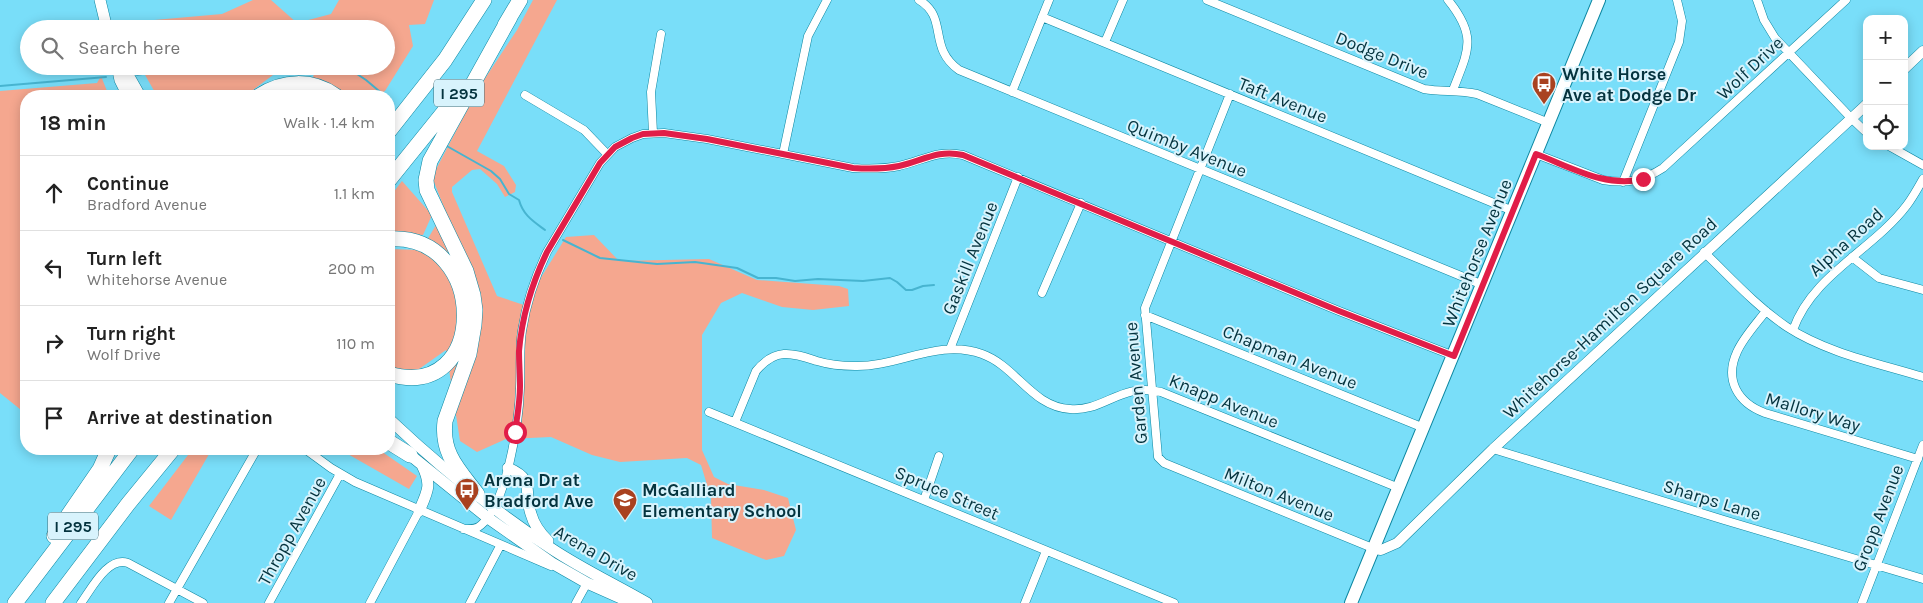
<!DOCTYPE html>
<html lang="en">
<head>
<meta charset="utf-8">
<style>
  :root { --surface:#fff; --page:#f6f6f6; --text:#222; --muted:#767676; --line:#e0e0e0 }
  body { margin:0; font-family:Karla,sans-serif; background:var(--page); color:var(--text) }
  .controls { position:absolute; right:15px; top:15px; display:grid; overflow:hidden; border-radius:10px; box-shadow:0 2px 12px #0003 }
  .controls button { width:45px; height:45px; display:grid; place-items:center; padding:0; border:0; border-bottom:1px solid var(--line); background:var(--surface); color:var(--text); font:25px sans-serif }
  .stop { position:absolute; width:15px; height:15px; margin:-11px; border:4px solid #e11d48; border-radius:50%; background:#fff }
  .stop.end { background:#e11d48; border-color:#fff; box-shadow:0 1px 5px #0008 }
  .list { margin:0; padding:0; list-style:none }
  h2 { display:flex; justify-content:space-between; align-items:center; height:65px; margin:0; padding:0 20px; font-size:21px }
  h2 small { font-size:16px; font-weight:400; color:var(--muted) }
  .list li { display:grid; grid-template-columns:32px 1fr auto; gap:15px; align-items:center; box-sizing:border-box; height:75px; padding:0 20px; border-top:1px solid var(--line) }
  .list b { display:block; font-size:19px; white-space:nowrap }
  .list p { margin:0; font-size:16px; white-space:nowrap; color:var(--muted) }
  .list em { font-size:16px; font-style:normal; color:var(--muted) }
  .icon { flex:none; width:28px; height:28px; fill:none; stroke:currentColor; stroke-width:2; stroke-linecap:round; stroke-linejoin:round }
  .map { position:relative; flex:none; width:1923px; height:603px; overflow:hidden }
  .search { position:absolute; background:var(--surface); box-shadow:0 2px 12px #0003; left:20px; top:20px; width:375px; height:55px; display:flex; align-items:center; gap:12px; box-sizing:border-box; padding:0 18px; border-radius:28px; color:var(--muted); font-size:19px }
  .panel { position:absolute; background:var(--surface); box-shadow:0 2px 12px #0003; left:20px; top:90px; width:375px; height:365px; border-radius:20px }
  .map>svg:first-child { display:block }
</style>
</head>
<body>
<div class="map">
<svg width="1923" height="603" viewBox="0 0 1923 603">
  <rect width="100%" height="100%" fill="#79def9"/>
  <path fill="#f5a78f" d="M253 0H271L297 23 331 14 339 0H434L425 24 409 25 413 46 385 91 375 96H304L318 66H386V29H144L143 21 222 14Z
    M533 0H557L477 151 504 166 516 185 515 192 505 197 497 184 480 169 472 170 452 187V192L497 296 524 305 566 237 594 235 619 261 709 259 757 280 839 286 848 289 849 306 813 310 782 307 742 293 721 303 702 335V450L714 477 728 484 764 490 788 498 796 530 784 556 766 560 712 538 711 498 701 465 687 458 620 462 592 455 551 437 506 439 477 452 460 441 446 350 412 374 389 367V249L421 250 445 210 432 177 478 89 517 30Z
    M140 66H285L245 96H157Z
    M101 76 109 96H26V414L0 393V91L97 83Z
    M402 181 432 215 423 235 389 233V198Z
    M195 449H212L171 520 149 506 188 455Z
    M339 449H378L417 476 409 489Z"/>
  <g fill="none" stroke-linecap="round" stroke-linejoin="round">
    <path stroke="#47b4d0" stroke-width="2" d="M345 66 366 80 385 96
      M137 75 187 66
      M0 86 106 77
      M389 98H390
      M445 145 491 171 500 179 509 194 519 200C523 215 533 221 545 230
      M563 240 600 258 657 264 695 262 737 268 758 278H776L795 281 818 279 863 281 890 278 897 282 906 290H912L923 286 934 285"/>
    <defs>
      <path id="minor" d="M919 0C949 18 927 47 959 70L1483 285
        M1207 0 1424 89C1442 92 1459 90 1477 94L1549 123
        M1448 0C1478 37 1468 51 1453 90
        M1757 0 1764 20 1775 38 1851 118 1867 133
        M1042 17 1513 211
        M1105 42 1123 0
        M1012 92 1049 0
        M1230 94 1145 308 1158 457 1164 463 1375 549
        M525 95 584 130 607 154
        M653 133 651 92 661 34
        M1889 146 1923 165
        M783 154 808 36 827 0
        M1536 154 1603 180C1626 184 1643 181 1663 168L1846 0
        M1623 182 1679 42 1682 21 1677 0
        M1704 252C1731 278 1756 306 1787 327 1827 353 1877 363 1923 377
        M1852 257 1879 278 1923 290
        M1042 293 1081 203
        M1766 311C1756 324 1743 338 1737 352 1724 380 1738 403 1765 413L1918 459
        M1145 315 1424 428
        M1793 330C1812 275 1873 250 1907 205 1913 197 1918 188 1923 179
        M950 349 1018 177
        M709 412 1174 603
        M735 422 756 371C776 347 792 353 817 361 830 365 842 366 855 366 898 367 939 338 982 354 1016 366 1032 407 1070 409 1104 412 1121 382 1161 392L1399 488
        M305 449 331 468 355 482 551 566
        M1493 449 1724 520 1923 579
        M924 500 939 456
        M463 529C470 529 476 530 481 525 507 504 519 421 520 388 521 369 519 350 522 331 526 304 535 277 547 252L600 163 615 147 632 138 643 134 664 133 707 139 853 168C868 169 884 169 899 166 922 161 938 149 963 155L1339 311 1454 356
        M81 603C92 588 108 556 128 563L203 603
        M169 603 257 449
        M269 603 340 474
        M370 603 419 511
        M470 603 500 546
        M576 603 587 583
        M1025 603 1046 551
        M1862 603 1923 445"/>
      <path id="tertiary" d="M1904 69 1923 51
        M1375 549 1381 550 1397 543 1493 449 1867 104"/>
      <path id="secondary" d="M100 0 107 29
        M117 66 120 80 128 96
        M123 66 140 96
        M389 419C439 466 494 511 552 549 582 569 616 585 647 603
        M405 451 488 518 552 563 587 583 632 603
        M508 468C536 480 523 490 531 514 534 525 540 533 548 541
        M419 511C428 491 432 485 422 465"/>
      <path id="primary" d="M1351 603 1599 0"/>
      <path id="motorway" d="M505 25 520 0
        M259 96C283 80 312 79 336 96
        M389 131 445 60 484 0
        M389 180 460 92
        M389 239C490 233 489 404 389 374
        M389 442 410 455
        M477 494C459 470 441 454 445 421L469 354 474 325 475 310 473 295 466 271 427 190 426 180 430 161 510 17
        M54 536 100 469 109 449
        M15 603 132 449
        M53 603 128 504 173 449"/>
    </defs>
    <use href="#minor" stroke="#0c87a1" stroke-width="9"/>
    <use href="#tertiary" stroke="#0c87a1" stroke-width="11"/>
    <use href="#secondary" stroke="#0c87a1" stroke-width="12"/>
    <use href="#primary" stroke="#0c87a1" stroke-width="14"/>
    <use href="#motorway" stroke="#0c87a1" stroke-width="16"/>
    <use href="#minor" stroke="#fff" stroke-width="8"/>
    <use href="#tertiary" stroke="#fff" stroke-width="10"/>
    <use href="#secondary" stroke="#fff" stroke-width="11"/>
    <use href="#primary" stroke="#fff" stroke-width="12"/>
    <use href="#motorway" stroke="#fff" stroke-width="15"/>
  </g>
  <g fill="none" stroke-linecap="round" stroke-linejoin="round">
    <path stroke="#e11d48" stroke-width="6" d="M515 432C517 417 520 402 520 386 520 375 519 363 519 351 522 316 532 283 547 252L600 163 615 147 632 138 643 134 664 133 707 139 853 168C868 169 884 169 899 166 922 161 938 149 963 155L1339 311 1454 356 1536 154C1571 167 1605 188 1643 179"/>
  </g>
  <defs>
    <symbol id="bus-pin" viewBox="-11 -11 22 30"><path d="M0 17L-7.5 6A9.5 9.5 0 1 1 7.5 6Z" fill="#a94220" stroke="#d8f3fc"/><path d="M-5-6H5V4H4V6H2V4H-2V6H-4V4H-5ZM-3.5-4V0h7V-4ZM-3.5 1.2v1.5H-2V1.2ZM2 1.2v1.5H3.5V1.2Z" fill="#fff"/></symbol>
    <symbol id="school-pin" viewBox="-11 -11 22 30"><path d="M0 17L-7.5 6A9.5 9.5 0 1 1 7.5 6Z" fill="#a94220" stroke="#d8f3fc"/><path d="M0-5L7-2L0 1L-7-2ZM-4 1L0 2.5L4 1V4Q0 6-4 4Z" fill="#fff"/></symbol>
  </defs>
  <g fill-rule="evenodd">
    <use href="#bus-pin" x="1530" y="70" width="28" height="38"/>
    <use href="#bus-pin" x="453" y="476" width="28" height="38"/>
    <use href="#school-pin" x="611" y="486" width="28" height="38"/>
  </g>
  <g text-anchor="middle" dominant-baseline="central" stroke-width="4" stroke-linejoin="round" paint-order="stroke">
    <g fill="#d8f3fc" stroke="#446d77" stroke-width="1">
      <rect x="434" y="79.5" width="50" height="27" rx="4"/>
      <rect x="48" y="512.5" width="50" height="27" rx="4"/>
    </g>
    <g font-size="16" font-weight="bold" fill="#04333e">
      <text x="459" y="93">I 295</text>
      <text x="73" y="526">I 295</text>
    </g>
    <g font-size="18" fill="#04333e" stroke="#d8f3fc">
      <text transform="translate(1382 55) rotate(22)">Dodge Drive</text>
      <text transform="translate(1750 68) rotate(-43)">Wolf Drive</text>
      <text transform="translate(1283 100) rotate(22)">Taft Avenue</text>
      <text transform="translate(1187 148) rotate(22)">Quimby Avenue</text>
      <text transform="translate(1846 242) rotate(-42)">Alpha Road</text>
      <text transform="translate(1477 253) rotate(-68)">Whitehorse Avenue</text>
      <text transform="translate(970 258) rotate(-68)">Gaskill Avenue</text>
      <text transform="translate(1610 318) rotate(-43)">Whitehorse-Hamilton Square Road</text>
      <text transform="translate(1290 357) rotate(22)">Chapman Avenue</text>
      <text transform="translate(1136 383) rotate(-95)">Garden Avenue</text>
      <text transform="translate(1224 401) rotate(22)">Knapp Avenue</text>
      <text transform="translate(1813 412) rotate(17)">Mallory Way</text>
      <text transform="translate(947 493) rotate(23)">Spruce Street</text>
      <text transform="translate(1279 494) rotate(22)">Milton Avenue</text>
      <text transform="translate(1712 500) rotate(17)">Sharps Lane</text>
      <text transform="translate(1878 518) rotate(-69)">Gropp Avenue</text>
      <text transform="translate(292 531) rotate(-61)">Thropp Avenue</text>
      <text transform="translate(596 553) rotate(30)">Arena Drive</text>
    </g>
    <g font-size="18" font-weight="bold" fill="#04333e" stroke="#d8f3fc" text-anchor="start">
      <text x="1562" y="74">White Horse<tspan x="1562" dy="21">Ave at Dodge Dr</tspan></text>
      <text x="484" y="480">Arena Dr at<tspan x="484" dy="21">Bradford Ave</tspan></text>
      <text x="642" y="490">McGalliard<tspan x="642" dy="21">Elementary School</tspan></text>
    </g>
  </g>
</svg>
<div class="controls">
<button>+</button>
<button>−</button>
<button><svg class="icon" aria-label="locate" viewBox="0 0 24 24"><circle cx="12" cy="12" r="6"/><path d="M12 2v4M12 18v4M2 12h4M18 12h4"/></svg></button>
</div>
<div class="stop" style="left:515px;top:432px"></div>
<div class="stop end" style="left:1643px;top:179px"></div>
<div class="search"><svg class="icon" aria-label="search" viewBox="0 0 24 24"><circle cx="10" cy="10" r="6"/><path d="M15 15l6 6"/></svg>Search here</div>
<section class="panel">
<h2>18 min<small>Walk · 1.4 km</small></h2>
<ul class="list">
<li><svg class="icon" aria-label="ahead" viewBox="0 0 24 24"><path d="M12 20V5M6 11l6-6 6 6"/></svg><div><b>Continue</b><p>Bradford Avenue</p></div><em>1.1 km</em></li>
<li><svg class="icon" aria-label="left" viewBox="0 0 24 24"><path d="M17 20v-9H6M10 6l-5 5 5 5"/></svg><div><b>Turn left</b><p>Whitehorse Avenue</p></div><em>200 m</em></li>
<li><svg class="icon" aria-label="right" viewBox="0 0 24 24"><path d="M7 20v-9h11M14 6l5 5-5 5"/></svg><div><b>Turn right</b><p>Wolf Drive</p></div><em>110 m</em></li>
<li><svg class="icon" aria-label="arrive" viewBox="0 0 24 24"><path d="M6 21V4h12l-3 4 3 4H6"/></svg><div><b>Arrive at destination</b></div></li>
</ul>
</section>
</div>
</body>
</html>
